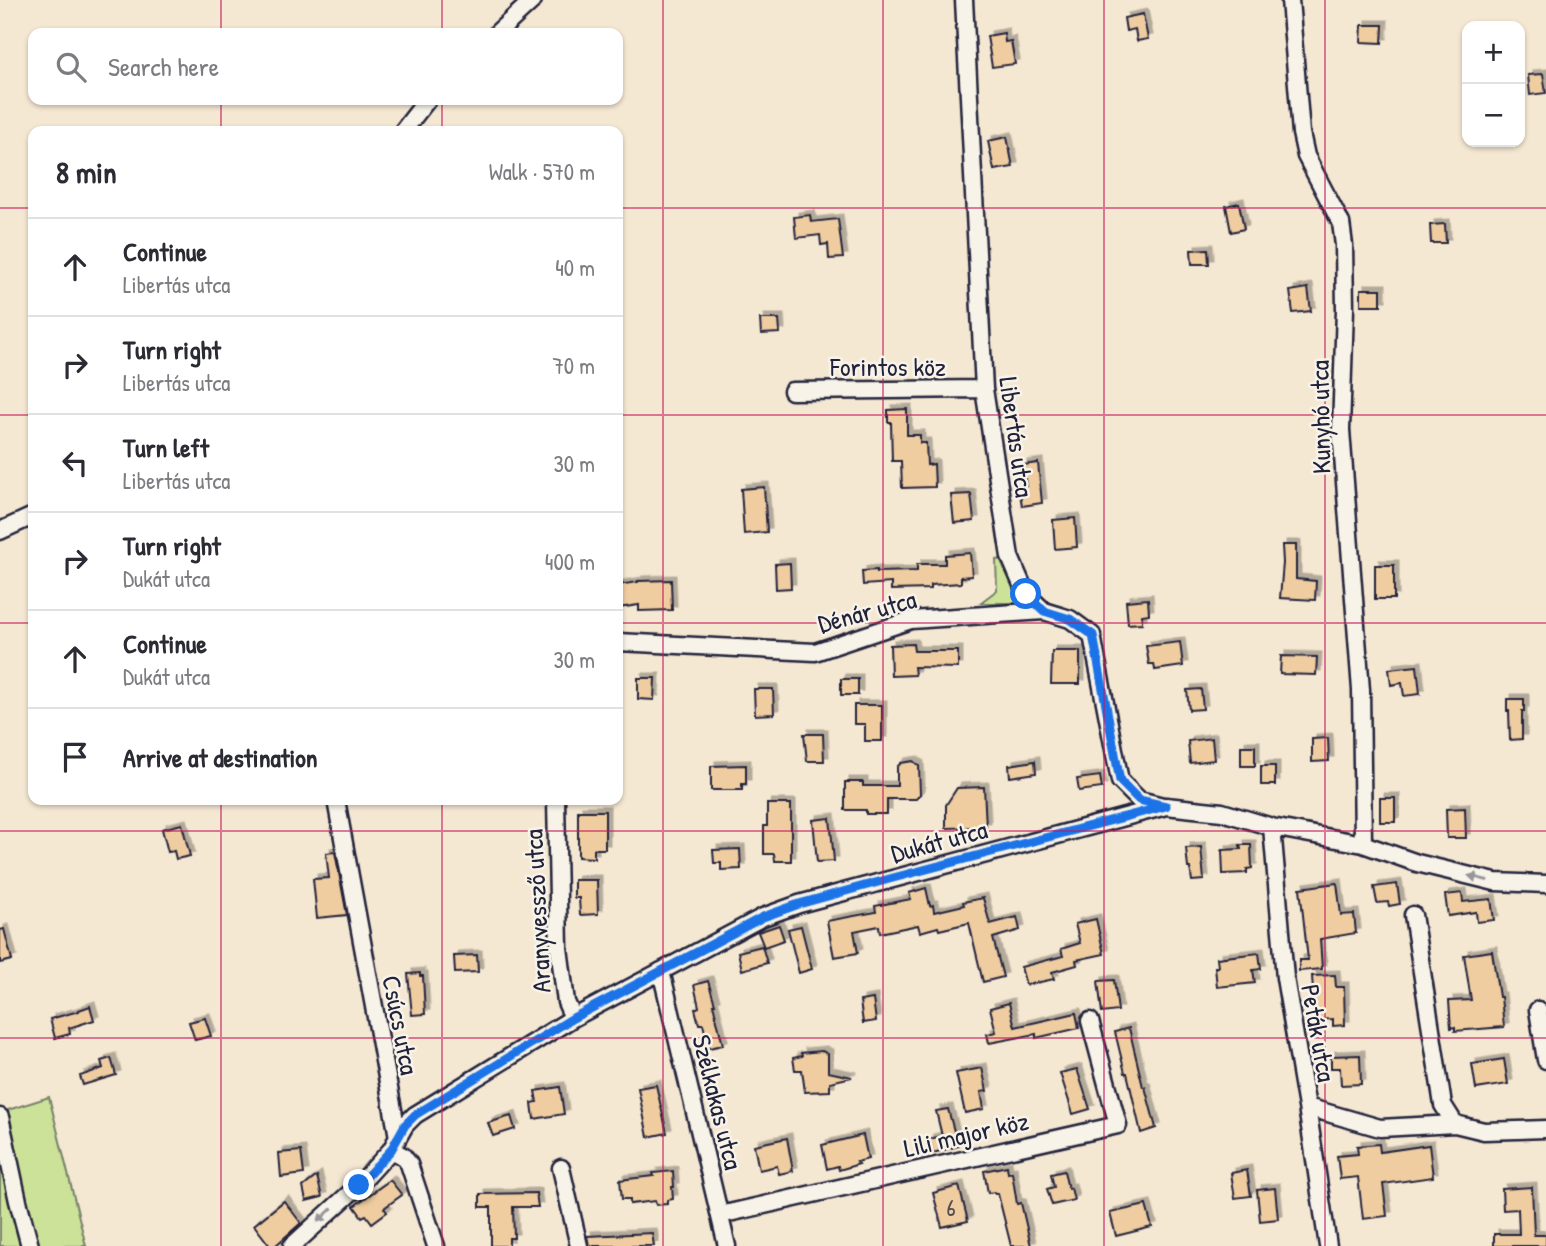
<!DOCTYPE html>
<html lang="en">
<head>
<meta charset="utf-8">
<style>
  :root { --surface:#fff; --page:#f7f7f7; --text:#2b2b33; --muted:#7c7c81; --line:#e1e1e2 }
  body { margin:0; font-family:"Patrick Hand",sans-serif; background:var(--page); color:var(--text) }
  .controls { position:absolute; right:21px; top:21px; display:grid; overflow:hidden; border-radius:14px; box-shadow:0 2px 5px #0004 }
  .controls button { width:63px; height:63px; display:grid; place-items:center; padding:0; border:0; border-bottom:2px solid var(--line); background:var(--surface); color:var(--text); font:35px sans-serif }
  .stop { position:absolute; width:21px; height:21px; margin:-16px; border:5px solid #1a73e8; border-radius:50%; background:#fff }
  .stop.end { background:#1a73e8; border-color:#fff; box-shadow:0 2px 7px #0008 }
  .list { margin:0; padding:0; list-style:none }
  h2 { display:flex; justify-content:space-between; align-items:center; height:91px; margin:0; padding:0 28px; font-size:30px }
  h2 small { font-size:23px; font-weight:400; color:var(--muted) }
  .list li { display:grid; grid-template-columns:46px 1fr auto; gap:21px; align-items:center; box-sizing:border-box; height:98px; padding:0 28px; border-top:2px solid var(--line) }
  .list b { display:block; font-size:26px; white-space:nowrap }
  .list p { margin:0; font-size:23px; white-space:nowrap; color:var(--muted) }
  .list em { font-size:23px; font-style:normal; color:var(--muted) }
  .icon { flex:none; width:38px; height:38px; fill:none; stroke:currentColor; stroke-width:2; stroke-linecap:round; stroke-linejoin:round }
  .map { position:relative; flex:none; width:1546px; height:1246px; overflow:hidden }
  .search { position:absolute; background:var(--surface); box-shadow:0 2px 5px #0004; left:28px; top:28px; width:595px; height:77px; display:flex; align-items:center; gap:18px; box-sizing:border-box; padding:0 24px; border-radius:14px; color:var(--muted); font-size:26px }
  .panel { position:absolute; background:var(--surface); box-shadow:0 2px 5px #0004; left:28px; top:126px; width:595px; height:679px; border-radius:14px }
  .map>svg:first-child { display:block }
</style>
</head>
<body>
<div class="map">
<svg width="1546" height="1246" viewBox="0 0 1546 1246">
  <defs>
    <filter id="shadow"><feDropShadow dx="4.5" dy="-4.5" stdDeviation="0" flood-color="#0004"/></filter>
  </defs>
  <rect width="100%" height="100%" fill="#f5e8d3"/>
  <filter id="ink" filterUnits="userSpaceOnUse"><feTurbulence type="fractalNoise" baseFrequency=".0143" numOctaves="2"/><feDisplacementMap in="SourceGraphic" scale="14" xChannelSelector="R" yChannelSelector="G"/><feConvolveMatrix kernelMatrix="1 2 1 2 8 2 1 2 1" color-interpolation-filters="sRGB"/></filter>
  <g filter="url(#ink)">
    <path fill="#cce298" stroke="#77826a" stroke-width="2" d="M1005 559 1031 603H980L997 590 996 560Z
      M49 1097 86 1246H36L24 1199 8 1110Z
      M0 1150 24 1246H0Z"/>
    <path fill="#f0cda1" stroke="#22223b" stroke-width="2" filter="url(#shadow)" d="M1143 14 1148 39 1137 41 1135 29 1126 31 1124 18Z
      M1362 25H1383L1382 43 1361 42Z
      M1004 33 1005 42 1011 41 1015 64 992 67 987 36Z
      M1543 74 1546 93 1530 95 1528 75Z
      M1007 137 1013 167 994 170 988 141Z
      M1239 203 1244 229 1231 232 1226 206Z
      M810 215 811 222 838 219 843 258 829 259 828 244 821 245 820 235 796 238 794 217Z
      M1445 224 1446 243H1431L1430 225Z
      M1208 249 1209 264H1192L1191 250Z
      M1308 288 1311 311 1293 313 1290 291Z
      M1361 289H1381V305H1361Z
      M760 319H779L780 333 761 334Z
      M907 409V435H920V443H926L927 465 934 464 935 487 902 488 901 461H892L891 422H888V410Z
      M1038 463 1042 503 1022 506 1019 487 1026 486 1023 465Z
      M764 487 767 532 744 534 741 489Z
      M971 494 974 521 954 523 951 495Z
      M1075 518 1077 547 1055 549 1053 520Z
      M1282 545H1296V579L1316 581 1315 600 1280 598 1283 563Z
      M970 553 972 576 961 577V583L931 585V589L891 590V583L863 585 862 571 877 570V572L917 571V564H945V555Z
      M790 563 791 588 776 589 775 564Z
      M1375 565H1394V599H1375Z
      M671 580 672 610 639 611V605L618 608V585L638 582V581Z
      M1148 599 1149 614 1142 615V623L1128 624 1126 601Z
      M1180 642 1183 666 1155 670 1154 664H1149L1146 646Z
      M913 644 914 651H958V668L914 667 915 675 891 676 890 645Z
      M1052 651H1080V684H1051Z
      M1281 656 1317 657 1316 675 1280 674Z
      M1417 666 1420 694 1404 696 1402 683 1391 685 1389 669Z
      M638 678H655L654 700 638 699Z
      M841 679H858V695H841Z
      M754 689H773L774 714 755 715Z
      M1201 689 1203 709 1189 710 1187 690Z
      M1507 699H1524V711H1522V739L1510 740 1509 711H1507Z
      M854 705H882V741H865V724H854Z
      M804 734H823L824 761H807Z
      M1212 738 1214 760 1190 763 1188 741Z
      M1328 738 1329 761 1312 762V739Z
      M1241 746H1255V766H1241Z
      M913 761 919 766 920 794 916 799H887V814H866V810H845V782H863V786H897V767L901 763Z
      M1035 761 1036 773 1010 777 1009 765Z
      M746 765V784H742V790H711V766Z
      M1261 766H1275V785H1261Z
      M1100 776 1102 788 1079 791 1077 779Z
      M984 787 986 827 946 828V805L957 788Z
      M1380 798H1395V822H1380Z
      M767 804H791V861H775L774 854H764V826H767Z
      M1465 808 1466 838H1447L1446 809Z
      M578 811H605V849H594V858L578 857Z
      M830 818 834 861 817 862 813 820Z
      M182 824 190 856 176 859 174 851 168 852 162 829Z
      M1240 845H1251L1252 868 1247 869V873L1223 874 1222 850 1241 849Z
      M1201 847 1204 880 1192 881 1190 868H1188L1186 848Z
      M740 849 741 869 721 870V863H714L713 850Z
      M335 852 347 915 317 918 313 879 329 878 326 853Z
      M574 880H597L598 914 580 915 579 898H574Z
      M1337 883 1341 915 1354 914 1356 933 1320 939 1322 969 1299 971V960H1308L1300 888Z
      M1397 884 1400 904 1389 906 1388 902 1377 903 1374 887Z
      M926 888 930 906 933 905 934 912 964 905 963 902 983 898 990 924 1017 917 1020 930 993 938 1003 977 983 982 969 923 939 930 938 927 920 932 918 925 880 933 879 926 854 931 858 953 834 957 827 921 876 912 875 906 911 899 909 893Z
      M1462 893 1463 902 1491 899 1494 920 1477 922 1476 912 1448 916 1445 895Z
      M1096 919 1104 954 1076 960 1077 965 1052 972 1054 979 1026 985 1021 967 1063 956 1061 949 1080 943 1075 924Z
      M779 925 784 940 764 947 758 932Z
      M801 926 812 969 799 973 788 929Z
      M4 929 12 960 0 963V930Z
      M762 946 767 963 742 970 738 952Z
      M1492 951 1499 997H1501L1504 1027 1455 1031V1027L1451 1028 1449 1001 1471 1000 1464 955Z
      M1259 953 1261 969 1253 970 1255 983 1217 987 1215 967H1218L1217 958Z
      M477 955 478 972 455 973 454 956Z
      M420 973V976H423L425 1014 412 1015 408 974Z
      M1335 975 1336 987H1344L1345 1025 1333 1026V1019L1315 1020 1312 976Z
      M1114 980 1118 1011 1102 1013 1098 981Z
      M708 981 715 1004H713L723 1045 709 1048 703 1024H699L695 1009 699 1007 694 985Z
      M873 999 876 1021 863 1023 860 1001Z
      M1009 1003 1015 1027 1076 1013 1079 1028 1036 1038V1034L989 1043 987 1034 996 1032 990 1008Z
      M90 1006 94 1020 69 1028 70 1034 55 1038 50 1019 79 1011V1010Z
      M205 1018 211 1036 195 1040 189 1022Z
      M1129 1028 1143 1087H1145L1156 1128 1141 1133 1127 1073H1125L1115 1032Z
      M822 1051 828 1054V1072L852 1077 830 1082V1091L805 1092 802 1070H795L793 1058 802 1056 801 1053Z
      M1360 1055 1361 1084 1341 1085 1340 1068H1331V1056Z
      M111 1058 116 1075 83 1085 80 1076 103 1068 101 1061Z
      M1504 1059 1508 1084 1476 1089 1472 1064Z
      M982 1068 987 1091 981 1092 984 1109 965 1113 956 1073Z
      M1077 1069 1090 1109 1073 1114 1060 1073Z
      M656 1085 667 1133 648 1137 638 1088Z
      M560 1087 564 1114 534 1119 532 1103 537 1102 535 1091Z
      M948 1109 958 1146 933 1153 929 1139 942 1136 936 1111Z
      M511 1116 515 1129 493 1136 488 1123Z
      M863 1135 868 1159 857 1162 859 1164 839 1170 838 1166 827 1169 822 1145Z
      M787 1138 793 1171 779 1174 777 1166 759 1170 754 1145Z
      M1379 1144 1380 1152 1429 1145 1433 1177 1383 1184 1387 1216 1363 1219 1358 1177 1340 1179 1337 1156 1358 1154 1357 1146Z
      M301 1151 304 1174 281 1177 279 1153Z
      M1007 1166 1008 1173 1012 1172 1017 1204 1021 1203 1031 1246H1011L998 1194H995L994 1192 988 1193 984 1171Z
      M1247 1170 1251 1196 1235 1198 1231 1173Z
      M673 1171 674 1187H672L673 1199 667 1200V1204L656 1205 655 1201 630 1204V1199H622L620 1180 654 1176 653 1173Z
      M1064 1171 1068 1189 1071 1188 1074 1200 1052 1205 1047 1189 1054 1187 1051 1174Z
      M317 1176 322 1197 306 1201 303 1187Z
      M390 1180 402 1195 384 1208 387 1212 372 1223 366 1215 362 1217 354 1206Z
      M959 1186 968 1221 942 1227 933 1193Z
      M1532 1187 1534 1235H1546V1246H1494V1234H1519L1518 1209 1503 1210 1502 1189Z
      M1275 1188 1278 1219 1260 1221 1257 1190Z
      M536 1193 538 1207H513L514 1238H509V1246H491V1207H480V1194Z
      M284 1201 301 1223 275 1246H270L254 1225Z
      M1146 1205 1152 1227 1116 1236 1110 1213Z
      M652 1233 654 1246H589L587 1236Z"/>
    <g fill="none" stroke-linecap="round" stroke-linejoin="round">
      <defs>
        <path id="minor" d="M964 0 984 389 1010 557 1026 594 1044 611 1070 619 1092 635 1120 781 1139 800 1163 806
          M1290 0 1301 133 1306 156 1341 223 1344 245 1345 309 1341 430 1361 690 1363 844
          M497 33 533 0
          M403 131 427 100
          M792 391 984 389
          M0 531 33 516
          M618 642 815 652 911 620 1044 611
          M336 800 398 1137
          M556 800 559 948 566 1002 573 1018
          M1272 827 1285 978 1307 1107 1328 1246
          M1413 915 1443 1105 1455 1124
          M661 971 727 1246
          M1538 1010 1546 1060
          M1307 1107 1380 1128 1455 1124 1484 1131 1546 1129
          M0 1117 18 1201 30 1246
          M391 1150 403 1156 409 1164 436 1246
          M561 1168 579 1246
          M720 1215 1118 1125 1090 1021
          M292 1246 359 1185 391 1150 405 1125 415 1115 573 1018 763 917 799 904 1166 806 1222 812 1272 827 1363 844 1417 863 1495 882 1546 884"/>
      </defs>
      <use href="#minor" stroke="#22223b" stroke-width="21"/>
      <use href="#minor" stroke="#f7f3e8" stroke-width="16"/>
    </g>
    <defs><path id="oneway-solid" d="M-6-.8H1V-3.2L6.5 0L1 3.2V.8H-6Z" transform="scale(1.75)"/></defs>
    <g fill="#97959a">
      <use href="#oneway-solid" transform="translate(1478 878) rotate(-166)"/>
      <use href="#oneway-solid" transform="translate(325 1215) rotate(137)"/>
    </g>
  </g>
  <g fill="none" stroke-linecap="round" stroke-linejoin="round" filter="url(#ink)">
    <path stroke="#1a73e8" stroke-width="9" d="M359 1185 391 1150 405 1125 415 1115 573 1018 763 917 799 904 893 878 1166 806 1139 800 1120 781 1093 635 1070 619 1044 611 1026 594"/>
  </g>
  <path fill="none" stroke="#c2185b" stroke-width="2" stroke-opacity="0.55" d="M221 0V33M442 0V33M663 0V1246M883 0V1246M1104 0V1246M1325 0V1246M221 100V131M442 100V131M0 208H33M618 208H1546M0 415H33M618 415H1546M0 623H33M618 623H1546M221 800V1246M442 800V1246M0 831H1546M0 1038H1546"/>
  <g text-anchor="middle" dominant-baseline="central" stroke-width="5" stroke-linejoin="round" paint-order="stroke">
    <g font-size="23" fill="#564d54">
      <text x="951" y="1207">6</text>
    </g>
    <g font-size="26" fill="#22223b" stroke="#f7f3e8">
      <text x="888" y="366">Forintos köz</text>
      <text transform="translate(1320 417) rotate(-91)">Kunyhó utca</text>
      <text transform="translate(1017 437) rotate(82)">Libertás utca</text>
      <text transform="translate(867 611) rotate(-15)">Dénár utca</text>
      <text transform="translate(939 841) rotate(-15)">Dukát utca</text>
      <text transform="translate(537 911) rotate(-93)">Aranyvessző utca</text>
      <text transform="translate(401 1025) rotate(79)">Csúcs utca</text>
      <text transform="translate(1319 1033) rotate(80)">Peták utca</text>
      <text transform="translate(718 1102) rotate(76)">Szélkakas utca</text>
      <text transform="translate(966 1134) rotate(-13)">Lili major köz</text>
    </g>
  </g>
</svg>
<div class="controls">
<button>+</button>
<button>−</button>
</div>
<div class="stop" style="left:1026px;top:594px"></div>
<div class="stop end" style="left:359px;top:1185px"></div>
<div class="search"><svg class="icon" aria-label="search" viewBox="0 0 24 24"><circle cx="10" cy="10" r="6"/><path d="M15 15l6 6"/></svg>Search here</div>
<section class="panel">
<h2>8 min<small>Walk · 570 m</small></h2>
<ul class="list">
<li><svg class="icon" aria-label="ahead" viewBox="0 0 24 24"><path d="M12 20V5M6 11l6-6 6 6"/></svg><div><b>Continue</b><p>Libertás utca</p></div><em>40 m</em></li>
<li><svg class="icon" aria-label="right" viewBox="0 0 24 24"><path d="M7 20v-9h11M14 6l5 5-5 5"/></svg><div><b>Turn right</b><p>Libertás utca</p></div><em>70 m</em></li>
<li><svg class="icon" aria-label="left" viewBox="0 0 24 24"><path d="M17 20v-9H6M10 6l-5 5 5 5"/></svg><div><b>Turn left</b><p>Libertás utca</p></div><em>30 m</em></li>
<li><svg class="icon" aria-label="right" viewBox="0 0 24 24"><path d="M7 20v-9h11M14 6l5 5-5 5"/></svg><div><b>Turn right</b><p>Dukát utca</p></div><em>400 m</em></li>
<li><svg class="icon" aria-label="ahead" viewBox="0 0 24 24"><path d="M12 20V5M6 11l6-6 6 6"/></svg><div><b>Continue</b><p>Dukát utca</p></div><em>30 m</em></li>
<li><svg class="icon" aria-label="arrive" viewBox="0 0 24 24"><path d="M6 21V4h12l-3 4 3 4H6"/></svg><div><b>Arrive at destination</b></div></li>
</ul>
</section>
</div>
</body>
</html>
